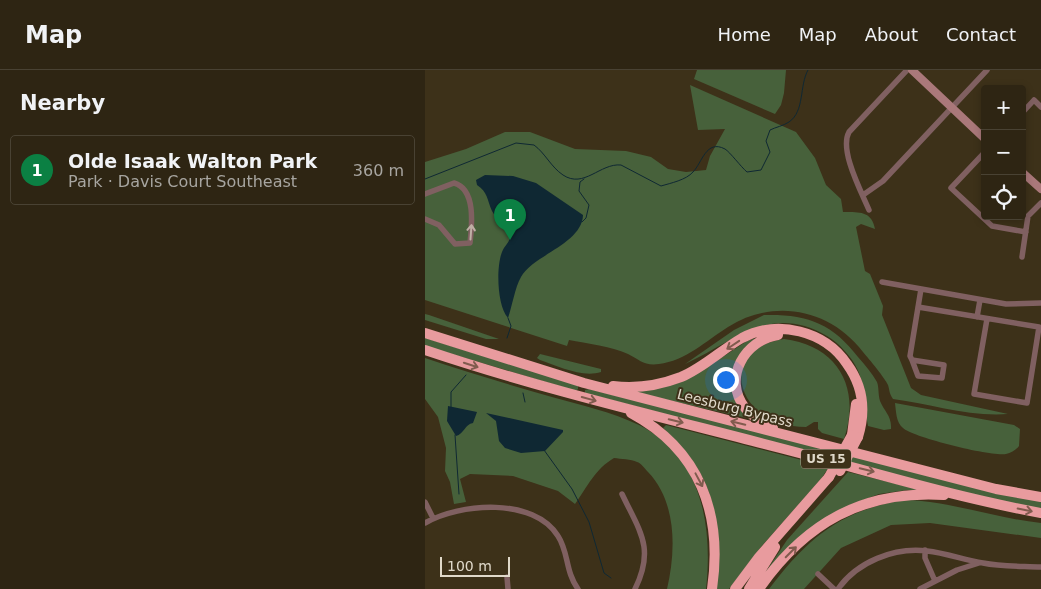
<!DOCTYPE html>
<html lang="en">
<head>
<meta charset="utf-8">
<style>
  :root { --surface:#2e2513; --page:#362d1c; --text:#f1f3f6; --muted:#a7a5a0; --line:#494233; --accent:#0b8043 }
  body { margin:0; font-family:"DejaVu Sans",sans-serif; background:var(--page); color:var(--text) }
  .controls { position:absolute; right:15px; top:15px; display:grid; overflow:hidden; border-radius:5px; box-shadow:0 2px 8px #0003 }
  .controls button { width:45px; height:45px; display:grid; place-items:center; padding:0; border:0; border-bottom:1px solid var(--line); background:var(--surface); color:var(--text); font:25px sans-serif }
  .scale { position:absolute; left:15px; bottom:12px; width:70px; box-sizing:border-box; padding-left:5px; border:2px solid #e0d9ca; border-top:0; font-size:14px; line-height:18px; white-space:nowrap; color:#e0d9ca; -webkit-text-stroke:4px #3d3119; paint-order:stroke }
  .you { position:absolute; left:300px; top:309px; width:18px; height:18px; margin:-12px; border:4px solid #fff; border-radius:50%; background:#1a73e8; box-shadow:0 0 0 8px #1a73e833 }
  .badge { display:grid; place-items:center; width:32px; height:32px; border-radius:50%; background:var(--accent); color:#fff; font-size:16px; font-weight:700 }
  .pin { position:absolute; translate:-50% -41px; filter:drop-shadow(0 1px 2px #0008) }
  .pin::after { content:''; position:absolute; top:26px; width:18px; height:15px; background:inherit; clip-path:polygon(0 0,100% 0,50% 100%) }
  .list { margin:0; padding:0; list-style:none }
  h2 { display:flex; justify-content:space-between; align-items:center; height:65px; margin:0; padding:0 20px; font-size:21px }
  h2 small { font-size:16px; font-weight:400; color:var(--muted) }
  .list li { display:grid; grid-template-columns:32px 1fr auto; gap:15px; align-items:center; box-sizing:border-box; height:70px; margin:0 10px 10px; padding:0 10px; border:1px solid var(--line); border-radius:5px }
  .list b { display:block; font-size:19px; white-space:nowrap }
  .list p { margin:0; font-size:16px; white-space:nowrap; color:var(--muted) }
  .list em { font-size:16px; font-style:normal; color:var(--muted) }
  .icon { flex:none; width:28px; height:28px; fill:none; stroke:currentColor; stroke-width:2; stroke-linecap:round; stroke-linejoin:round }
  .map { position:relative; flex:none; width:616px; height:519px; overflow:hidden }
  header { display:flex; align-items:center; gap:30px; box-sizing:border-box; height:70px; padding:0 25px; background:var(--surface); border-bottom:1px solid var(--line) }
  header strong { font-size:24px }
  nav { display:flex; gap:28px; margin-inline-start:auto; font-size:18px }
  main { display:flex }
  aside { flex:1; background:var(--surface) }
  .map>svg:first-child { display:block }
</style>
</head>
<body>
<header>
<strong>Map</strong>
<nav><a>Home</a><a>Map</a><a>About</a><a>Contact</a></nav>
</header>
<main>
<aside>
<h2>Nearby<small></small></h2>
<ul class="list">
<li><span class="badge">1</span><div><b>Olde Isaak Walton Park</b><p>Park · Davis Court Southeast</p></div><em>360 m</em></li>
</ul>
</aside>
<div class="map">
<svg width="616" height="519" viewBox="0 0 616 519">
  <rect width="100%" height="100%" fill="#3d3119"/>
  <path fill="#47613b" d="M272 0H361L359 23 356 35 350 44 269 9Z
    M265 15 371 62 390 88 401 115 416 129 418 142C434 142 447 141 450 159L436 154 431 157 440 201 445 204 458 236 457 245 486 318 496 325 583 344C544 347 506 334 468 329 464 323 465 322 463 315 460 308 444 289 438 282 405 239 349 228 303 257 281 271 260 291 234 294 219 296 215 290 203 284 188 277 161 273 144 270L142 276 0 230V92L41 79 80 62H105L150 79 201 81 226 87 243 99 261 102 281 100 285 86 300 59 273 60Z
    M0 244 4 245 74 269H61L0 250Z
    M339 245C382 244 407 253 433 287 440 295 447 303 452 312 454 317 453 324 455 331 459 341 467 346 466 359L459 360 443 356C439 338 441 321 434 303 429 289 414 273 402 266 346 233 310 271 260 294L309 260Z
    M0 268 143 312 153 316V319L151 321 0 276Z
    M331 268 320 278 309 298 326 349 204 321 293 290 322 271Z
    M359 269C414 276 436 319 419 369L397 363 393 359V352H389L381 357C310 357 290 279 359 269Z
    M115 284 176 299V302C157 308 133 296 115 290L112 288Z
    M0 288C42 302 85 315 127 327 156 335 187 342 214 355 277 386 288 456 281 519H242C251 481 252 432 223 402 220 399 216 393 212 392 206 389 196 389 189 388 170 399 163 416 150 434L133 421 88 406 45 404 35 409 41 432 29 434 25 412 20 401 21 378 13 347 0 329Z
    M164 319 616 431V439L544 424 160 323V320Z
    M470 333 589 355 595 359 594 376C591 380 586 383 581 384 567 387 487 367 478 358 471 353 471 341 470 333Z
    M241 355 404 397 396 409 336 477 304 519H291C294 446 294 411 238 358Z
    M423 402 500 421 482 420 454 424 422 436 336 509 362 470Z
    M479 430C526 431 569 448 616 453V468L505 453 466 455 416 478 379 519H344C383 468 414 441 479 430Z"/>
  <path fill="#0f2833" d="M60 105 88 106 111 113 158 145C157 174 108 185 96 207 90 217 87 237 83 248 72 236 71 197 77 182 79 176 86 171 85 165 84 156 71 149 67 141 62 130 63 122 52 115L51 110Z
    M23 336 52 342 48 353C40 354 39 364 31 366L22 351Z
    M61 343 138 360V362L120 381 96 383 80 378 74 371 71 351Z"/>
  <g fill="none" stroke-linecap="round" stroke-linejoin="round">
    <path stroke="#0f2833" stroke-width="1" d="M0 109 91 73 109 75C120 83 126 97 138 105 159 119 175 93 196 95L236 116C246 113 261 110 268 102 277 93 281 69 300 79 305 82 316 97 322 102L336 100 345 82 341 71 345 60C351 57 358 56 364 52 380 41 374 16 383 0
      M157 152 161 148 164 135 154 121 155 112 159 109
      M82 268 86 256 83 248
      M98 323 100 332
      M26 337V322L41 305
      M30 365 34 424
      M119 380 147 419 164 452 179 503 186 508"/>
    <path stroke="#806061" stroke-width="5.5" d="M597 43 609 30 616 37
      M560 82 526 118 567 156 601 162
      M0 124 29 113C51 119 47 155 45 173L30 174 14 155 0 149
      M438 125 458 111 562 0
      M444 140C436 121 414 80 424 62L482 0
      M597 187 603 146 616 133
      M457 212 581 234 616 233
      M493 237 614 257 602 333 549 324 562 249
      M552 247 555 230
      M487 290 519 295 517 308 493 306Z
      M487 290 485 286 496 219
      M197 424C215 462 230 478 210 519
      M0 432 8 448
      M0 453C35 433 109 427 133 466 144 483 140 501 153 519
      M500 480V488L510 511
      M393 504 409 519
      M82 507 83 519
      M413 519C432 492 469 477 502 481 521 483 539 490 558 493 577 497 597 496 616 497
      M495 519 532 500 554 493"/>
    <path stroke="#aa787a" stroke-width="8" d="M487 0 560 69
      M597 102 616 119"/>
    <path stroke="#e89b9e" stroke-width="10" d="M0 263 159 313 571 419 616 427
      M0 280C116 319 236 347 355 378 441 400 528 427 616 443
      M188 316C211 319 235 315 256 307 278 298 296 280 317 268 353 249 400 261 422 294 438 316 441 341 433 367
      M206 343C275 380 298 444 287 519
      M348 358C338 353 327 347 320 338 297 308 320 270 353 265
      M427 365 431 334
      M310 519 334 487 404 407
      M324 519 350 477
      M334 519C380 453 438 420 519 425"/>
    <path stroke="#e89b9e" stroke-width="10" d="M415 401 433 367
      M404 407 427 365"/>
  </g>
  <defs><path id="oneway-shaft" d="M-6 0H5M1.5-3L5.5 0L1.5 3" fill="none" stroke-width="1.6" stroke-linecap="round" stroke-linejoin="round" transform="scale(1.25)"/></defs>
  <use stroke="#beafa5" href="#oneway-shaft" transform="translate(46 162) rotate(-86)"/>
  <g stroke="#815b4e">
    <use href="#oneway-shaft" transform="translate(308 275) rotate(146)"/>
    <use href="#oneway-shaft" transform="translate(46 295) rotate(18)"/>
    <use href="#oneway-shaft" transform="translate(164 329) rotate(15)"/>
    <use href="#oneway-shaft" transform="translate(251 351) rotate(14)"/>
    <use href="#oneway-shaft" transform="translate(313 353) rotate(-166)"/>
    <use href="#oneway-shaft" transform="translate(442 400) rotate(14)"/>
    <use href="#oneway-shaft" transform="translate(274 410) rotate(62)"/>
    <use href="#oneway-shaft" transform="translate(600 440) rotate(11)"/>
    <use href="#oneway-shaft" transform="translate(366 482) rotate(-45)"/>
  </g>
  <g text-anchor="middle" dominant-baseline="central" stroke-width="4" stroke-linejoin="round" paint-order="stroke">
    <rect fill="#3d3119" stroke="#afa795" stroke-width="1" x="376" y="379.5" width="50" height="19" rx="4"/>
    <g font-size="12" font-weight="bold" fill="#e0d9ca">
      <text x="401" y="389">US 15</text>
    </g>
    <g font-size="14" fill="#e0d9ca" stroke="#3d3119">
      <text transform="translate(310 338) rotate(14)">Leesburg Bypass</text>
    </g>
  </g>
</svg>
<div class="controls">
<button>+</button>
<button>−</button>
<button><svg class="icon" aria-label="locate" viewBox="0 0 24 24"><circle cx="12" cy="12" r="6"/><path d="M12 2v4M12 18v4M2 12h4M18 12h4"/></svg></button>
</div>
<div class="scale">100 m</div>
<div class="you"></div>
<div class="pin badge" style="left:85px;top:170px">1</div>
</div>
</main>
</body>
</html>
